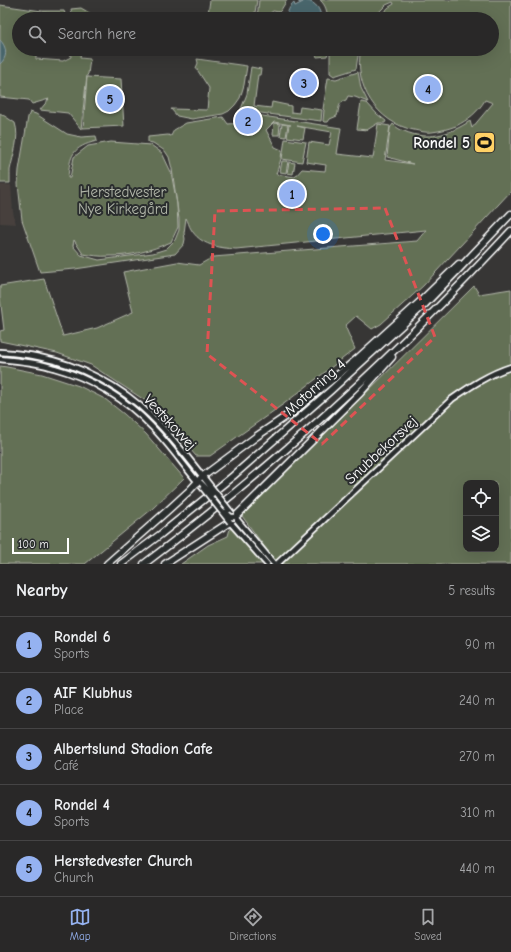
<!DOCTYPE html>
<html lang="en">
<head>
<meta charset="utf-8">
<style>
  :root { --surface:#292828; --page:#313030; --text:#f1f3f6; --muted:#a5a6a8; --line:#454445; --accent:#95b2f1 }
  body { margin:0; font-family:"Comic Neue",sans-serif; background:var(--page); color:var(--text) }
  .controls { position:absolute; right:12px; bottom:12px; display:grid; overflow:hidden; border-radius:8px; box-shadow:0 4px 16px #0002 }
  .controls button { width:36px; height:36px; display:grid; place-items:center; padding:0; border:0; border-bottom:1px solid var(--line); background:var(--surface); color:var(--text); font:20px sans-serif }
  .scale { position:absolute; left:12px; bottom:10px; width:57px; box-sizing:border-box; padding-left:4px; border:2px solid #fff; border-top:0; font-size:11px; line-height:14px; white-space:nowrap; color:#fff; -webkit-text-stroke:3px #2a2d2e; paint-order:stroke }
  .you { position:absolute; left:323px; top:234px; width:14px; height:14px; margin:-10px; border:3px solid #fff; border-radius:50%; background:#1a73e8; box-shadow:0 0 0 6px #1a73e833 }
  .badge { display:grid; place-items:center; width:26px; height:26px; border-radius:50%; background:var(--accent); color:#111; font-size:13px; font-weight:700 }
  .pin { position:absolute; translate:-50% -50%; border:2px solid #fff; box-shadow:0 1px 4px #0006 }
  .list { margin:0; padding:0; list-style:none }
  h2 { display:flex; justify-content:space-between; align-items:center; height:52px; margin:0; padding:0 16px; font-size:17px }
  h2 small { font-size:13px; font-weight:400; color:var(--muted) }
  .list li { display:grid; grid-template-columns:26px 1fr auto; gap:12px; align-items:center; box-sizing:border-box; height:56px; padding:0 16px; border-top:1px solid var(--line) }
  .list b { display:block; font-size:15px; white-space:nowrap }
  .list p { margin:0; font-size:13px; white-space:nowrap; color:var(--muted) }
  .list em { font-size:13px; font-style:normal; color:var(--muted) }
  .icon { flex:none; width:22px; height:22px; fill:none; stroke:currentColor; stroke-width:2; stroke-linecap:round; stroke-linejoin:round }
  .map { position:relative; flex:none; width:511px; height:564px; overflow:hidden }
  .search { position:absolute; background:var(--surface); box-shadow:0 4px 16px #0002; left:12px; right:12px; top:12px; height:44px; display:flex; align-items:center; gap:10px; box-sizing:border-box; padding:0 14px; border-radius:22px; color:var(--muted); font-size:15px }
  .sheet { height:332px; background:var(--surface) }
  nav { display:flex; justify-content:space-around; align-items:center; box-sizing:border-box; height:56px; border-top:1px solid var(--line); background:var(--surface); font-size:11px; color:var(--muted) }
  nav a { display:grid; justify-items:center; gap:2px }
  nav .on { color:var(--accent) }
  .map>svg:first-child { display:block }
</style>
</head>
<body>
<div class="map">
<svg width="511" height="564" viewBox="0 0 511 564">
  <rect width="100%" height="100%" fill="#373635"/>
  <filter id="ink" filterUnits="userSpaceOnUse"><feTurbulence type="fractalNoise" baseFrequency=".025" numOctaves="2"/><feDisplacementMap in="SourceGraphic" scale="8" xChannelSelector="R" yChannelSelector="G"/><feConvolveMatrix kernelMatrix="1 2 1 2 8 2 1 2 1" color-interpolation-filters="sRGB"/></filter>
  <g filter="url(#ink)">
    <path fill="#46403e" d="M0 185H11L13 212 16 224 0 223Z"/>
    <path fill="#646f55" stroke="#b2b7aa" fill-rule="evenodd" d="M210 0H257L254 19H240L208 14Z
      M259 0H287L281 10 279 12 273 11 265 17 264 19H257Z
      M320 0H511V191L423 286 381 324 372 329 356 316 345 326 355 349 285 403 210 456H196L152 405 91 365 57 353 0 341V331L4 330 0 297V286L44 279 63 336 97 328 133 312 123 272 177 262 199 265 213 257 417 241 426 230 236 249C219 248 200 245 191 229 189 226 188 221 186 218L184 233 185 239 184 244 175 254 75 269 40 272 22 220 18 184 19 170 28 117 30 112 36 114 67 134 81 137 96 136 97 141C72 147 70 155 68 178H70L74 157 88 146 111 142 151 145 162 153 171 172 177 204 178 227 171 242C150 251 131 256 109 256 100 257 91 255 83 254L74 240 73 246 81 255 99 260 153 253 166 249 175 240 179 230V219L172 169 169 157 165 151 153 143 148 142V137L168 135 171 136 174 130 186 123 223 117 228 124C236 123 245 125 253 129L256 115 341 128 337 154 373 158 378 124 390 126 385 160 413 164 387 157 390 128 393 124C396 127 400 130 404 131 427 141 449 135 470 121L472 128 493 103 485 100C478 112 468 120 456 126 448 129 440 131 432 132 426 133 420 131 414 130 377 123 353 85 361 49H492V19H376L389 7 394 4 393 2 386 5 372 19H328C327 12 326 5 320 0ZM274 122 291 125H289L287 137 303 139 305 128 297 126 332 132 329 145 309 142 306 162 326 165 325 171 302 169 295 177 276 174 281 159 282 150 275 147 266 130Z
      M0 5 42 11H64L67 19H19V49H36V59L63 61 71 57 70 49H81L80 58 90 59 88 74 87 75 81 129 68 113 40 110 49 99 32 104 29 100 0 97Z
      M81 8 100 19H73L71 9Z
      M313 49H329L327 56 317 57Z
      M330 49H359L356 69 334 76 330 73Z
      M197 59 247 66 244 85 240 98 235 105 229 111 223 114 192 119 177 116 171 109 207 110 209 88 196 68 198 63Z
      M251 67 261 69 260 75H258L254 106 271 108 272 102 291 106V112L299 113 300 107 322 110 321 121 246 111 241 109 247 94Z
      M358 72 361 88 368 102 355 97 348 96 346 100C338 102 339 110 337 116L330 119 328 122H324L323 121 324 110 323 109 328 78 336 79Z
      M87 77 121 79 124 126 83 128Z
      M361 102 367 103 377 114 386 121 385 123H378L367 130 357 129Z
      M0 113 15 123C20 138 13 155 10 170 10 175 10 179 10 183H0Z
      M274 123 280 124 279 135H273Z
      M282 124 288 125 286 137 280 136Z
      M285 139 306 142 302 162 282 159Z
      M282 161H288L286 173 280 172Z
      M289 162 295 163 293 174 287 173Z
      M474 286 479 294 511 289V564H277L242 516ZM466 483H496V549H466Z
      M0 366 7 367 42 374 79 386 105 399 124 414 146 434 184 478 152 509 85 564H0Z
      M231 525 264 564H181L208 545 228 536Z"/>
    <path fill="#48666c" stroke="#91a3a7" d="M301 0C313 0 321 7 321 19H300C298 16 296 16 293 18L292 19H287C287 12 289 7 294 3L295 6 303 2V1L299 3V1Z
      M0 40C7 47 8 57 0 64Z"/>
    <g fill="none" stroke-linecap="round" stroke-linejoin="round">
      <defs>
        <path id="minor" d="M0 352C13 353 26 354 39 357 80 365 121 386 151 416 171 435 187 457 204 478
          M0 359C18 361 37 362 54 368 91 378 126 399 152 427 171 446 185 468 203 488
          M229 510 274 564
          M230 522 267 564
          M277 564 452 399C471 386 489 374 511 367"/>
        <path id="highway" d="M107 564 167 511 190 490 202 477 257 436 294 411 357 359 422 300 459 264
          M121 564 161 534 233 476 330 391 425 304 456 272 511 214
          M144 564C189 530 233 495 276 458 359 387 437 311 511 231
          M165 564 230 522 360 393 392 357"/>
      </defs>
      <use href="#minor" stroke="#fff" stroke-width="8"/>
      <use href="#highway" stroke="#fff" stroke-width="9"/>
      <use href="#minor" stroke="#2a2d2e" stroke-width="4.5"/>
      <use href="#highway" stroke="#2a2d2e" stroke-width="6"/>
      <defs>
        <path id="minor-bridge" d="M204 478 229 510
          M201 483 212 494
          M203 488 230 522
          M225 512 231 517H235"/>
      </defs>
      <use href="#minor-bridge" stroke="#fff" stroke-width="8" stroke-linecap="butt"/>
      <use href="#minor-bridge" stroke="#2a2d2e" stroke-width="4.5"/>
    </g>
  </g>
  <path fill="none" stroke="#de5353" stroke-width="3" stroke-dasharray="8 5" stroke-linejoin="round" d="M385 208 435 337 322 444 207 354 215 211Z"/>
  <defs>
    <symbol id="stadium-square" viewBox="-11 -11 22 22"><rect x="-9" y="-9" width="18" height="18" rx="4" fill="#ffd166" stroke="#2a2d2e"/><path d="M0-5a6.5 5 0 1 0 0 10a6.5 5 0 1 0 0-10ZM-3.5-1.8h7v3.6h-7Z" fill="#111"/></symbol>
  </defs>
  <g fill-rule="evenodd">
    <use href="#stadium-square" x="472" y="130" width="25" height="25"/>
  </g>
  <g text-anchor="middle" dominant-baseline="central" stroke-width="4" stroke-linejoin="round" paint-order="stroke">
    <g font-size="15" font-weight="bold" fill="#fff" stroke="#2a2d2e" text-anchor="end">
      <text x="470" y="143">Rondel 5</text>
    </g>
    <g font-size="15" fill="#b2b7aa" stroke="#2a2d2e">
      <text x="123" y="192">Herstedvester<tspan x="123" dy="17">Nye Kirkegård</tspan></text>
    </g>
    <g font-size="15" fill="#fff" stroke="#2a2d2e">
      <text transform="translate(315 387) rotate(-42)">Motorring 4</text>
      <text transform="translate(170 422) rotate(47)">Vestskovvej</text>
      <text transform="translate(381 450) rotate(-43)">Snubbekorsvej</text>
    </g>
  </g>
</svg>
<div class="controls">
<button><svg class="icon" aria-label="locate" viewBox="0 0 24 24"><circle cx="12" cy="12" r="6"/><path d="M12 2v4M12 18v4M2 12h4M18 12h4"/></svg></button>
<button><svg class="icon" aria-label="layers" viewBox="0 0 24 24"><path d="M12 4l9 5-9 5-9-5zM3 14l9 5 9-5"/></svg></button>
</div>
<div class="scale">100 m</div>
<div class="you"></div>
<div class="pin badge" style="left:292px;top:194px">1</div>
<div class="pin badge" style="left:248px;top:121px">2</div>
<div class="pin badge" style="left:304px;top:83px">3</div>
<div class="pin badge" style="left:428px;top:89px">4</div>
<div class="pin badge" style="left:110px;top:99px">5</div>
<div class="search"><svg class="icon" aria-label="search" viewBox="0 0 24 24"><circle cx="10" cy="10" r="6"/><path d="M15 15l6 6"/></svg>Search here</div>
</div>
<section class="sheet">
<h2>Nearby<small>5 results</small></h2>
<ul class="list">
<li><span class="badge">1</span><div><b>Rondel 6</b><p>Sports</p></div><em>90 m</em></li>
<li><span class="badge">2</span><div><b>AIF Klubhus</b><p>Place</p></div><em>240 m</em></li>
<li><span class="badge">3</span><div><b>Albertslund Stadion Cafe</b><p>Café</p></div><em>270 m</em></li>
<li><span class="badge">4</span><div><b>Rondel 4</b><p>Sports</p></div><em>310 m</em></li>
<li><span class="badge">5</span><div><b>Herstedvester Church</b><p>Church</p></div><em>440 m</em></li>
</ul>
</section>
<nav>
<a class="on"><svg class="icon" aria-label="map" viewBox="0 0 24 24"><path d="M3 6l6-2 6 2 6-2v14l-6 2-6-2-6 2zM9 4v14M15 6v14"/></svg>Map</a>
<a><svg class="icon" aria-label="directions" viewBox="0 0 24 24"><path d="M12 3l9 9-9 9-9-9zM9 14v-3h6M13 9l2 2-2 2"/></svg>Directions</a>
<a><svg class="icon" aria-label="saved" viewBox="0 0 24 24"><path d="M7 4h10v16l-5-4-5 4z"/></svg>Saved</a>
</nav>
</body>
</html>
